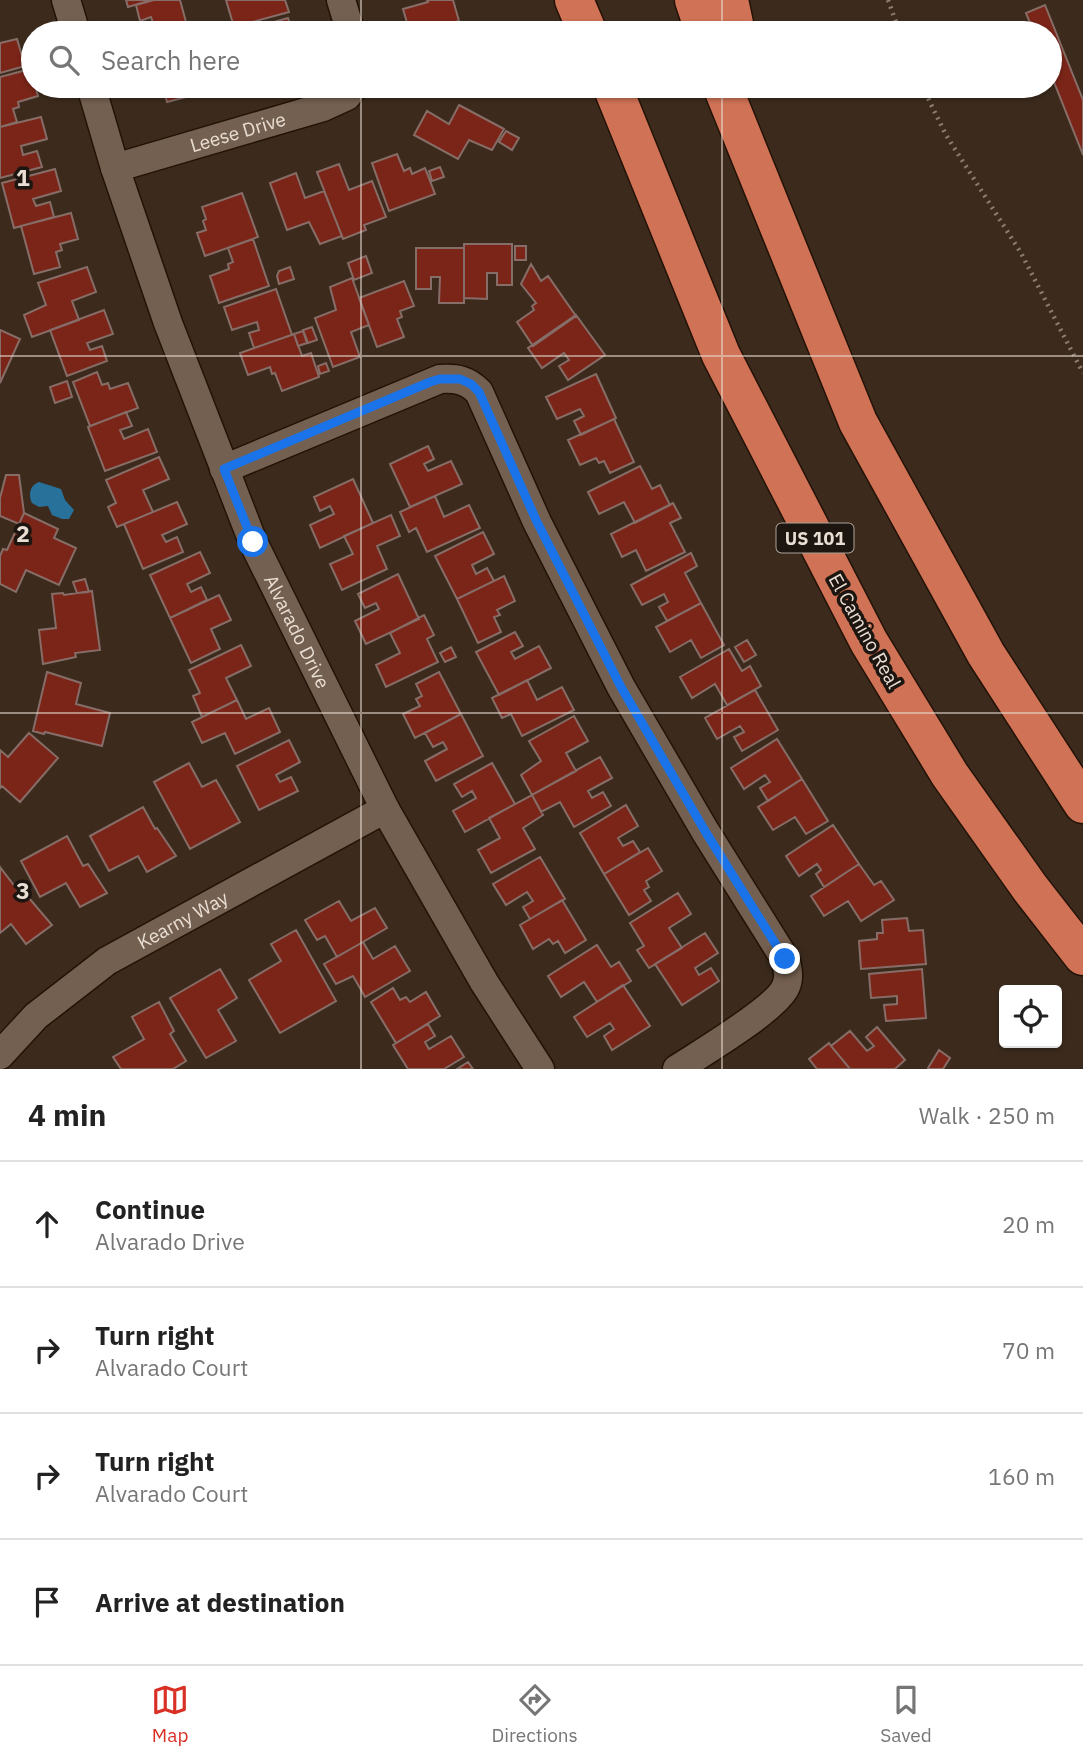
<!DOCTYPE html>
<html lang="en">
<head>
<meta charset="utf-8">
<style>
  :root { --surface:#fff; --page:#f2f2f2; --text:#222; --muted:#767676; --line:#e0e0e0; --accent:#d93025 }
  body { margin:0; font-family:"IBM Plex Sans",sans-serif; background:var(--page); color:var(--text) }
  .controls { position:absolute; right:21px; bottom:21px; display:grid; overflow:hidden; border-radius:7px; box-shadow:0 2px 5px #0004 }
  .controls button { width:63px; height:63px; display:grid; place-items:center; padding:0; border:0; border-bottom:2px solid var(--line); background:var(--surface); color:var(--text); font:35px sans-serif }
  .stop { position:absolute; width:21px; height:21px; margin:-16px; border:5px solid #1a73e8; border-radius:50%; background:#fff }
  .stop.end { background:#1a73e8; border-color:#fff; box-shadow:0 2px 7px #0008 }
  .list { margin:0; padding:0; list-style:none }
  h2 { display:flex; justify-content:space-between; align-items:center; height:91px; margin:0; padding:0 28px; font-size:30px }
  h2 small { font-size:23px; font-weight:400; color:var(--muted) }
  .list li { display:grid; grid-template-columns:46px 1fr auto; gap:21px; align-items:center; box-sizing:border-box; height:126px; padding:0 28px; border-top:2px solid var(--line) }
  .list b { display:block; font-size:26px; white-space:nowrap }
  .list p { margin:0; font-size:23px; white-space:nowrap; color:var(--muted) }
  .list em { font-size:23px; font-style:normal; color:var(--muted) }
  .icon { flex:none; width:38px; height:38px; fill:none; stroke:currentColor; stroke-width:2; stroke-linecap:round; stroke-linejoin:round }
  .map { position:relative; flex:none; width:1083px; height:1069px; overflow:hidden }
  .search { position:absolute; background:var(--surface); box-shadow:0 2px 5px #0004; left:21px; right:21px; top:21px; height:77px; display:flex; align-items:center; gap:18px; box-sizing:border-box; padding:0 24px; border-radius:38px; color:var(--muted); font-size:26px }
  .sheet { height:595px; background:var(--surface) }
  nav { display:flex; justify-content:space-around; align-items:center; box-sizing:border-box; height:98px; border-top:2px solid var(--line); background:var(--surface); font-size:19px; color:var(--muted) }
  nav a { display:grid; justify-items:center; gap:4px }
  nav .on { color:var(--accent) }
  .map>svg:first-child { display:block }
</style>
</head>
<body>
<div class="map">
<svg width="1083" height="1069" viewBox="0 0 1083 1069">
  <rect width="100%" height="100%" fill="#3c2b1d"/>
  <path fill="#28719a" d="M39 482 61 489 65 500 74 510 69 519H62L52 515 48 506 39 507 32 503C28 495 30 485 39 482Z"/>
  <path fill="#7b2519" stroke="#876d67" stroke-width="2" d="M126 0H152L128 7Z
    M154 0H180L189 33H130L154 26 151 17 140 21 136 5Z
    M226 0H285L289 12 234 27Z
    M427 0H453L459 21 410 33 403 9 428 2Z
    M1045 5 1083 100V155L1050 72V33H1034L1026 13Z
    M288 18 293 33H235Z
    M478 25 480 33H449Z
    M17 39 25 66 0 73V43Z
    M30 69 38 96 18 102 19 107 13 109 17 122 0 127V77Z
    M167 86H208L209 91 167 102 163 87Z
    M459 105 504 129 492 150 469 140 458 159 414 135 427 111 449 124Z
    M41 117 47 139 21 146 23 155 37 151 42 167 0 178V127Z
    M506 131 519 138 512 150 499 142Z
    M397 154 404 171 410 168 412 174 425 168 435 194 389 211 372 163Z
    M339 164 349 190 372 181 386 217 364 225 366 230 343 239 317 172Z
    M440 167 444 177 432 181 429 171Z
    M55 169 61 191 33 199 36 206 50 202 54 217 14 228 2 183Z
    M296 173 305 198 324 191 342 236 320 244 309 222 287 230 270 183Z
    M242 193 258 237 205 256 197 233 206 230 203 221 206 219 202 207Z
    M71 213 78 239 60 244 62 250 56 252 60 267 34 274 21 226Z
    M253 239 269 286 219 303 210 276 229 269 228 264 233 262 228 248Z
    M464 244H512V285H497V273H487V299L464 298Z
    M515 246H526V260H515Z
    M416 248H464V303H439L440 277H431V289H416Z
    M366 256 372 273 354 280 348 263Z
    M531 264 541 281 548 276 576 316 533 346 517 322 534 310 532 306 536 303 521 284Z
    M87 267 96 292 72 301 79 320 32 337 24 315 46 305 38 283Z
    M290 267 294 279 279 284 277 276 279 271Z
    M352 278 369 325 351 332 360 357 333 367 315 318 336 310 330 287Z
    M404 281 414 306 400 311 402 317 397 319 404 337 377 347 359 298Z
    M276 289 292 335 254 348 249 333 259 330 257 322 232 330 224 307Z
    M104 310 113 334 87 343 90 350 102 346 107 361 67 376 50 330Z
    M576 315 605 355 568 380 559 366 569 360 564 353 542 368 528 348Z
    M312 327 317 340 308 343 303 330Z
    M0 330 20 339 0 383Z
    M303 331 307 343 298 346 294 334Z
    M294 334 302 356 311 353 319 377 282 391 275 373 272 374 270 367 248 375 240 353Z
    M326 363 329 371 320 374 318 366Z
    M97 372 102 385 108 383 110 389 128 383 138 408 90 426 73 382Z
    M596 374 616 418 581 435 574 421 584 416 580 409 557 419 546 397Z
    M67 381 72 397 55 403 50 387Z
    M126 412 132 426 120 430 124 439 148 429 157 452 105 471 88 427Z
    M614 419 634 462 610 473 604 461 599 463 596 458 580 465 568 440Z
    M428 446 434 459 424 464 428 471 451 461 462 484 410 507 390 464Z
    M159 457 169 479 143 490 153 512 117 527 108 507 116 503 106 480Z
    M640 466 652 489 660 485 670 505 635 523 624 502 599 514 588 492Z
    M6 475H19L24 513 19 524 0 516V498Z
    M353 479 373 523 320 548 310 525 334 514 330 506 320 511 314 497Z
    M435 496 444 517 469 505 480 528 427 552 416 528 409 532 400 512Z
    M177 502 187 524 162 535 166 542 177 537 183 552 143 569 124 524Z
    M673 503 681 518 670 523 685 552 646 571 636 550 622 557 611 534Z
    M24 513 58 529 54 538 76 548 59 585 26 570 16 592 0 584V556L3 549 7 550Z
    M391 515 400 536 377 546 387 569 342 590 330 564 353 554 344 536Z
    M483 532 494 554 472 565 476 574 487 568 494 581 457 599 435 556Z
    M200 552 210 573 187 584 191 592 201 587 207 600 170 618 150 575Z
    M691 553 697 566 685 573 701 603 667 621 659 607 668 602 664 594 642 605 631 585Z
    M398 574 419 619 366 644 355 621 379 609 376 603 365 608 358 594Z
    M504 576 515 601 497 610 500 615 494 617 501 632 478 643 457 599Z
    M85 579 89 592 77 593 73 582Z
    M92 591 100 650 75 653 76 657 43 664 39 630 56 628 52 594 63 593 64 595Z
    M219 595 231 620 211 629 220 649 191 663 170 618Z
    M701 603 724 645 701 658 691 640 670 652 656 627Z
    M424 615 434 635 427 639 438 662 386 687 376 665 400 653 390 633Z
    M515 632 523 646 511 652 515 659 539 646 551 668 499 695 476 652Z
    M747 640 756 655 744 662 735 647Z
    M241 645 251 666 226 678 237 700 202 717 193 696 200 693 189 670Z
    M451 647 456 657 445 662 440 653Z
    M729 649 742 671 750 666 761 686 727 705 715 684 692 698 680 677Z
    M47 672 81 683 76 704 110 713 102 746 45 732 44 734 33 731Z
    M439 672 461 714 415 738 403 714 420 706 416 699 422 696 416 684Z
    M527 680 537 700 562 687 574 710 522 736 511 714 502 718 492 698Z
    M755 690 778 730 742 751 734 737 744 732 740 726 717 739 705 718Z
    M237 700 246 719 269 708 280 732 235 754 225 733 202 743 192 722Z
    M461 714 483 756 436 781 425 761 447 749 443 742 433 747 425 733Z
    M574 716 588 741 566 753 576 771 532 795 521 775 541 761 529 741Z
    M29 733 58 758 20 802 2 786 0 788V750L8 757Z
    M777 739 802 779 768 801 760 788 770 782 765 775 744 789 731 768Z
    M289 740 300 762 276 775 280 782 291 777 298 791 259 810 237 766Z
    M600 757 612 778 588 791 592 798 603 792 611 806 574 827 560 802 541 812 532 795Z
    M189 763 202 787 216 780 240 822 190 849 154 782Z
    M492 763 515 804 465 832 453 811 476 798 472 791 462 797 454 784Z
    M802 779 828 821 806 834 795 817 773 830 758 807Z
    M532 795 543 815 523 828 535 849 491 873 478 850 500 838 489 818Z
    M626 805 638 826 618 838 623 846 633 841 640 852 604 874 580 833Z
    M143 807 155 829 157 828 176 856 147 872 138 856 109 871 90 836Z
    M833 825 859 864 824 887 816 874 821 870 817 864 799 876 786 856Z
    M67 836 83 866 88 864 107 893 80 907 66 883 40 897 21 861Z
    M648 848 662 871 646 881 649 887 644 890 651 901 629 915 604 874Z
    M540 857 565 899 530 919 523 907 533 901 527 892 506 905 493 884Z
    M859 864 874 885 881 881 894 900 861 921 848 901 824 916 811 896Z
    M0 867 26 901 29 898 52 925 26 944 11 924 0 933Z
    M678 893 691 914 669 928 682 948 649 968 637 950 644 946 630 923Z
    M562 900 586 940 565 953 558 941 553 944 549 939 533 949 520 925Z
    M339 901 351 921 375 908 387 928 337 957 325 936 317 940 305 920Z
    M907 918 909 931 923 930 926 964 861 969 859 941 877 939V933H883L882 920Z
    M296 930 336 1001 280 1033 249 980 281 961 271 944Z
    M705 933 718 953 695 968 699 975 711 968 719 981 682 1005 655 964Z
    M363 942 373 959 395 946 410 971 365 997 353 976 336 984 324 964Z
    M597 945 611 967 619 962 631 981 597 1002 584 982 561 997 548 976Z
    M220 969 237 998 218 1010 236 1041 206 1058 170 998Z
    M922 969 926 1018 886 1021 884 1005 897 1004V996L871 998 869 974Z
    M623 985 650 1026 612 1050 604 1036 614 1029 610 1023 587 1037 574 1017Z
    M393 988 400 1000 406 997 410 1002 426 992 440 1016 396 1043 371 1002Z
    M159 1002 174 1031 170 1034 186 1061 173 1069H121L113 1057 144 1039 132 1017Z
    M428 1024 435 1036 425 1042 429 1049 451 1036 464 1057 444 1069H408L393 1045Z
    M877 1027 905 1060 895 1069H850L831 1046 850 1031 867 1051 874 1046 866 1037Z
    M829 1043 831 1046 850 1069H817L809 1059Z
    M939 1050 950 1058 943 1069H930L928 1068Z
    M468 1062 473 1069H457Z"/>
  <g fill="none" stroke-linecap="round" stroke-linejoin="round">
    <defs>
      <g id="minor">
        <path d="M66 0 76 33"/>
        <path d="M341 0 351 33"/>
        <path id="s1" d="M91 86 115 168 168 323 253 542 385 809 484 982 540 1069"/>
        <path id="s2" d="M115 168 323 107 347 96 354 86"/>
        <path d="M224 469 440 379C457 378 467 380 479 392L537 522 621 687 705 831 785 959C788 968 790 977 786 986 778 1008 700 1054 677 1069"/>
        <path id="s3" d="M0 1055 36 1016 107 961 385 809"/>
      </g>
      <path id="motorway" d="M574 0 588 33
        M694 0 705 33
        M729 0 736 33
        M612 86 721 355 869 642 950 775 1030 888 1083 956
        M722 86 858 422 986 654 1083 804"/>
    </defs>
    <use href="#minor" stroke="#231306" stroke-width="31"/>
    <use href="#motorway" stroke="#231306" stroke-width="41"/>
    <path stroke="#8b7d71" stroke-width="4.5" stroke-dasharray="2 5" stroke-linecap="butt" d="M888 0 900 33
      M922 86 946 135 1021 253 1083 373"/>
    <use href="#minor" stroke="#746050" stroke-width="28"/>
    <use href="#motorway" stroke="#d07256" stroke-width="38"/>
  </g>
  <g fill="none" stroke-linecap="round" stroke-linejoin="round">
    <path stroke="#1a73e8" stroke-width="9" d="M253 542 224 469 430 382 440 379H460L471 384 479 392 537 522 621 687 705 831 785 959"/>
  </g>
  <path fill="none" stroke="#e9ded4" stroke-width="2" stroke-opacity="0.55" d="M361 0V33M722 0V33M361 86V1069M722 86V1069M0 356H1083M0 713H1083"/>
  <g text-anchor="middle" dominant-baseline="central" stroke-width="7" stroke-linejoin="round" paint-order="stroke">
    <rect fill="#1d150f" stroke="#aca299" stroke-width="2" x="776.5" y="523.5" width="77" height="29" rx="5"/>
    <g font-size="18" font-weight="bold" fill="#e9ded4">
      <text x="815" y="538">US 101</text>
    </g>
    <g font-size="19" fill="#e9ded4" stroke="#1d150f">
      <text stroke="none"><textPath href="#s2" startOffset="128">Leese Drive</textPath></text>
      <text transform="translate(865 631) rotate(61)">El Camino Real</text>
      <text stroke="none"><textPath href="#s1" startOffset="584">Alvarado Drive</textPath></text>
      <text stroke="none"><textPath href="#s3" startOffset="229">Kearny Way</textPath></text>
    </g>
  </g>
  <g font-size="23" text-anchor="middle" font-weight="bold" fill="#e9ded4" stroke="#1d150f" stroke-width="7" stroke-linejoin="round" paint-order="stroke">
    <text x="23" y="186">1</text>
    <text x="23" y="542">2</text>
    <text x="23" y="899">3</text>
  </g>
</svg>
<div class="controls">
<button><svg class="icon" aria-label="locate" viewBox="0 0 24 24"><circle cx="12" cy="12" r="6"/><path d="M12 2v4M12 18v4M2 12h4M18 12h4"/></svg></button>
</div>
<div class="stop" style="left:253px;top:542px"></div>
<div class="stop end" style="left:785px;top:959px"></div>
<div class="search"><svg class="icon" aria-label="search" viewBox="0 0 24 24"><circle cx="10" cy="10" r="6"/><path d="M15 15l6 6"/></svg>Search here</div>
</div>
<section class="sheet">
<h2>4 min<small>Walk · 250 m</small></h2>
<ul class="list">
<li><svg class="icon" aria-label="ahead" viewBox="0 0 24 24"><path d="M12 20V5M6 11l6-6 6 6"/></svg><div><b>Continue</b><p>Alvarado Drive</p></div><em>20 m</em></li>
<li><svg class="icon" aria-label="right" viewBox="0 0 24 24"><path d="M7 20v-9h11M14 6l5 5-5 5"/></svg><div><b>Turn right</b><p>Alvarado Court</p></div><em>70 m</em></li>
<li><svg class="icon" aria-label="right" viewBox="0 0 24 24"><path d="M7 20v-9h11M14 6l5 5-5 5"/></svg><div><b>Turn right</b><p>Alvarado Court</p></div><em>160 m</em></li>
<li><svg class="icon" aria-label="arrive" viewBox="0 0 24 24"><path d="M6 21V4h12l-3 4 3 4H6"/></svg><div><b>Arrive at destination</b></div></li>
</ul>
</section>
<nav>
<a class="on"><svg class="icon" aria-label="map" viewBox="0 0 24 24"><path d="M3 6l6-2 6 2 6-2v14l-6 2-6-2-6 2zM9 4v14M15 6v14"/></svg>Map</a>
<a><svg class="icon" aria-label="directions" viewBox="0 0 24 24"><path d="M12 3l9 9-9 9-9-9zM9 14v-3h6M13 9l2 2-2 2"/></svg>Directions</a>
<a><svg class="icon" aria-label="saved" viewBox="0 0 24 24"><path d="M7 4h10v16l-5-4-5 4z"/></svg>Saved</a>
</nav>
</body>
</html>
